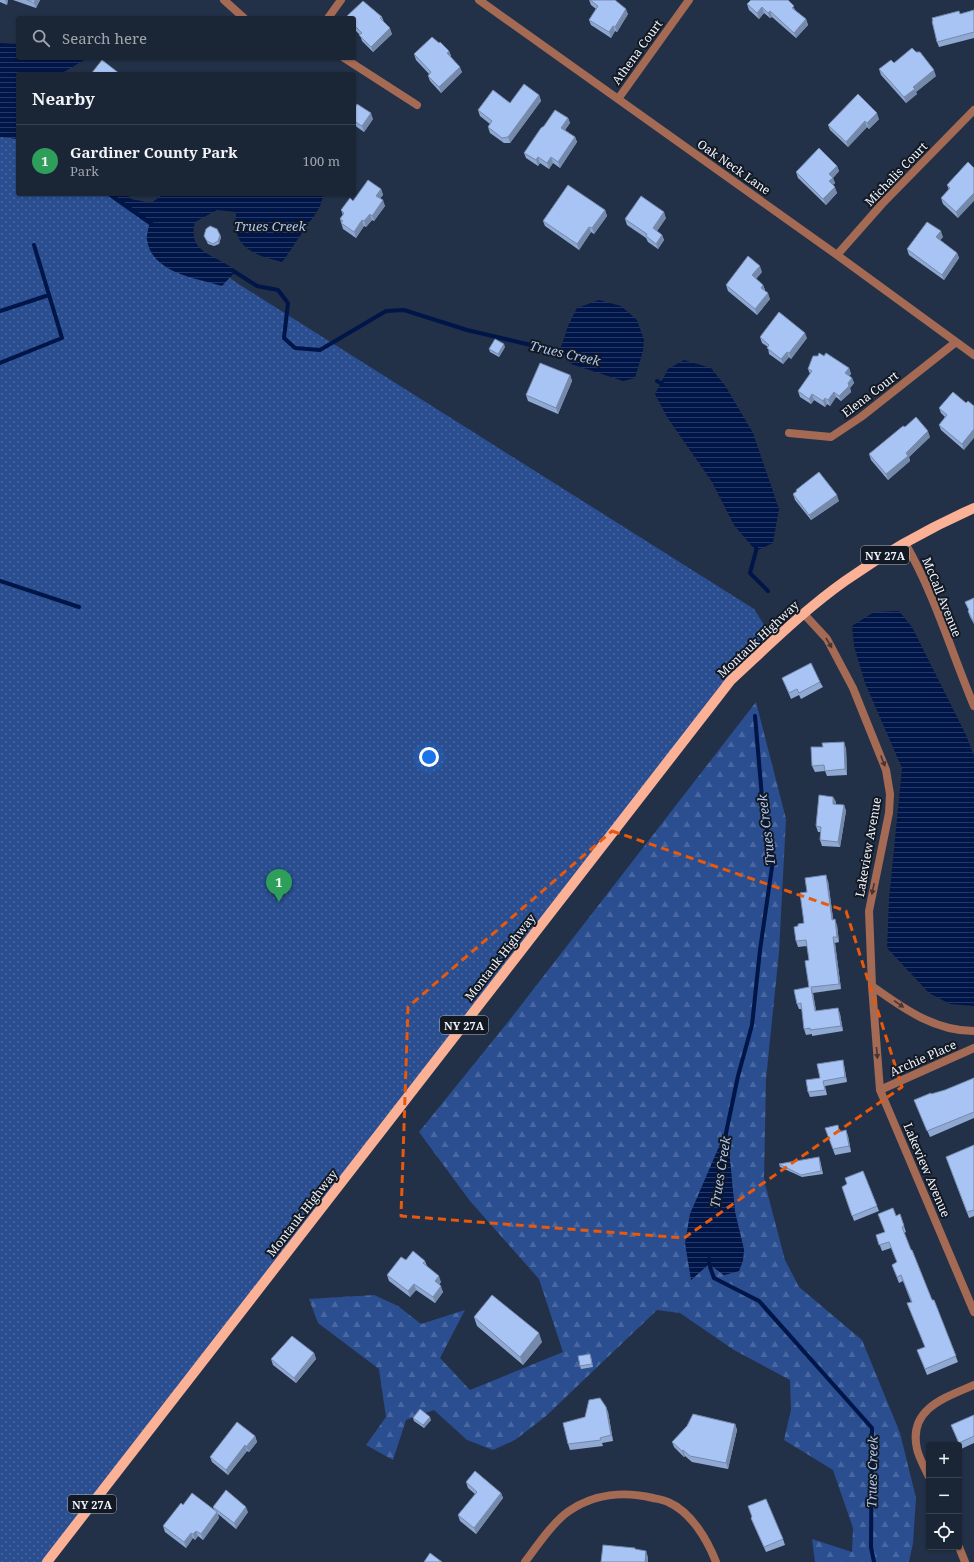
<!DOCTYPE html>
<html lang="en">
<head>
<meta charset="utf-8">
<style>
  :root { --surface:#1a2536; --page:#273142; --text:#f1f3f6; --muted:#9fa5ad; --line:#384251; --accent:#0b8043 }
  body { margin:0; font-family:"Noto Serif",serif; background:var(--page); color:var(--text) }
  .controls { position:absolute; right:12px; bottom:12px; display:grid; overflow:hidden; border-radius:4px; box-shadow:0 1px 3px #0004 }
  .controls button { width:36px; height:36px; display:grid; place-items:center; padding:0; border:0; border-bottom:1px solid var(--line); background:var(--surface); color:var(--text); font:20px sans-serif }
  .you { position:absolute; left:429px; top:757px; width:14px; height:14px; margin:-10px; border:3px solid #fff; border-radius:50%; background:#1a73e8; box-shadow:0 0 0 6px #1a73e833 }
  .badge { display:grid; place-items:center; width:26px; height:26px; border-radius:50%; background:var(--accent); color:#fff; font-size:13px; font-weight:700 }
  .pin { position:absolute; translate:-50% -33px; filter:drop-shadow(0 1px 2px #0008) }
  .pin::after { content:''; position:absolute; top:21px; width:14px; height:12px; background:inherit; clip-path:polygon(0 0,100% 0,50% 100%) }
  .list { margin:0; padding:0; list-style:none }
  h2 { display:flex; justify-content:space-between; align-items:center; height:52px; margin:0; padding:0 16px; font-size:17px }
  h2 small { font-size:13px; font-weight:400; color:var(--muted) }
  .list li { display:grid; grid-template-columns:26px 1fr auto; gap:12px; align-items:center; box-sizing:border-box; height:72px; padding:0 16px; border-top:1px solid var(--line) }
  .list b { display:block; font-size:15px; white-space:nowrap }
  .list p { margin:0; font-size:13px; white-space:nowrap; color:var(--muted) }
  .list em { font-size:13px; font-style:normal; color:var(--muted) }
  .icon { flex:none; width:22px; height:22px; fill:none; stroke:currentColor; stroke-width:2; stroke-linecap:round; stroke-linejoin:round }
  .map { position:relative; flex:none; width:974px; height:1562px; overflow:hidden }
  .search { position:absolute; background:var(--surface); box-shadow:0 1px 3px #0004; left:16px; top:16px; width:340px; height:44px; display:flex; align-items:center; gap:10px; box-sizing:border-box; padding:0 14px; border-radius:4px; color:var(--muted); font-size:15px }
  .panel { position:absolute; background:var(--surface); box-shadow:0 1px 3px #0004; left:16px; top:72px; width:340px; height:124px; border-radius:4px }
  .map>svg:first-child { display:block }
</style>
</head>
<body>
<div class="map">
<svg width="974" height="1562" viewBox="0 0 974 1562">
  <defs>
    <pattern id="forest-firs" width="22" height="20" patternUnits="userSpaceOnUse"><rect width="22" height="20" fill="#2a4e90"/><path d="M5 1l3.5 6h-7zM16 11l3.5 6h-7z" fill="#4968a1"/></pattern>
    <pattern id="park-dots" width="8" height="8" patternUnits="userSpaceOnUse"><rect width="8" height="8" fill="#2a4e90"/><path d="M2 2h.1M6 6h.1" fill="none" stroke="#4968a1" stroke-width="1.8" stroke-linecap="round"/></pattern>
    <pattern id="water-rules" width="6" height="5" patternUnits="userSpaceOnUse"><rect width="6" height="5" fill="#001548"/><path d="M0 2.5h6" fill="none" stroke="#263863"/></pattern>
  </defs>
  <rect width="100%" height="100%" fill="#233148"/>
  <path fill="url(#forest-firs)" fill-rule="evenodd" d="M756 702 786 819 779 952 766 1079 764 1180 785 1260 799 1287 862 1340 900 1433 916 1498 913 1543 909 1562H815L812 1539 852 1552 853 1528 833 1470 784 1440 791 1410 790 1380 734 1350 680 1313 657 1310 546 1416 515 1440 493 1450 467 1440 434 1410 406 1420 393 1460 366 1445 386 1417 379 1369 318 1323 309 1299 374 1295 398 1306 421 1324 465 1310 440 1358 470 1390 563 1352 539 1279 470 1201 419 1132 508 1022ZM727 1129 735 1212 744 1250 743 1260 739 1271 724 1275 709 1264 691 1280Z"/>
  <path fill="url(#park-dots)" d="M0 119 18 132V194H109L240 285 754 609 774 640 728 684 47 1562H0Z"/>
  <path fill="url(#water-rules)" d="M0 43 18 44V58H88L60 74H18V139L0 137Z
    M109 194H127L131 199 151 203 164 194H323C322 210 309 221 302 233 295 243 290 252 282 262 263 257 240 252 236 230 235 224 236 217 236 212L217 210 195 222C186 254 218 255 236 271L222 286C196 278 152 273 147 240 146 235 149 227 150 222Z
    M599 300 621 306 637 320 644 340 643 351 635 378 623 381 571 364 561 347 568 326 577 308Z
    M684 360 711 368 726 387 753 433 779 509 773 543 756 551 734 525 712 482 667 417 655 394 668 369Z
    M899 611 912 627 966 735 974 756V1006L950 1004 929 993 887 948 889 899 902 768 865 683 854 646 852 626 874 612Z
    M727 1128 735 1212 744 1250 743 1260 739 1271 724 1275 709 1264 691 1280 685 1243 690 1214Z"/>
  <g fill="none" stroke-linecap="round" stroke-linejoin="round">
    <path stroke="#001548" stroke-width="4" d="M109 194 153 225
      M232 270 257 286 278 290 288 303 284 338 295 348 320 350 386 311 404 310 467 330 569 354
      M0 311 49 295
      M0 363 62 338 34 245
      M657 381 664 385
      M756 546V551L750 573 768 591
      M0 581 79 607
      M726 1133 738 1076 752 1025 760 950 773 860 763 809 755 716
      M709 1259V1264L714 1278 759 1301 872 1428 871 1547 874 1562"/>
    <path stroke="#a56a54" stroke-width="8" d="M224 0 244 18
      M479 0 837 255 974 355
      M328 18 341 0
      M344 58 417 105
      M618 99 689 0
      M837 255 882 204 974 110
      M789 433 831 437 861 417 956 342
      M905 543C934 593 951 651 974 706
      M804 614 827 639 853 688 886 770 890 794 889 813 869 911 872 986C903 1008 934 1031 974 1031
      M872 986 880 1090 974 1312
      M880 1090 974 1048
      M929 1477C925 1468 919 1458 917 1449 908 1409 944 1398 974 1385
      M959 1547 965 1562
      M525 1562C537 1546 553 1522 569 1511 594 1494 624 1491 653 1498 658 1499 664 1500 668 1502 691 1512 707 1539 716 1562"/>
    <path stroke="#fab196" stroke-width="10" d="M47 1562 731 680C768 646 804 610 845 581 886 552 929 528 974 508"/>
  </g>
  <path fill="#90a9d2" d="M0 0H8L7 5 0 2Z
    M13 0H40L36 8Z
    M589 0 628 14 617 32 615 31 611 38 591 25 589 20 596 9 591 5Z
    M750 0H788L796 11 806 19 808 25 796 38 772 17 770 18 764 13 759 19 749 10 747 4 750 1Z
    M974 11V38L939 47 937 42 960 14Z
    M346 17H382L384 22 392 34 373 52 362 41 360 35 354 29V18H347Z
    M439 43 449 51 451 56V57L462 72 441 93 430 81 428 76 429 74 416 60 414 54Z
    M879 69 936 76 916 92 917 94 906 103 881 75Z
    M539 95 541 101 510 143H504L490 133 488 127 490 124 480 116 478 110 510 103Z
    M354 105 373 119 364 132 354 125Z
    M568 118 570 123 565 130 575 137 577 142 560 168 553 163 549 169 540 163 538 166 526 158 524 153Z
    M879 119 869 129 867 127 848 147 830 130 828 125Z
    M968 162 958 218 943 204 941 198 949 190 947 185Z
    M837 166 839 171 833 178 835 183 833 185 837 193 826 205 798 178 796 172Z
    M381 189 383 195 380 198 385 206 374 221 372 220 366 227 364 226 356 238 343 229 340 219 343 215 341 210 353 201Z
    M605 210 607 216 594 234 591 232 579 250 545 226 543 221Z
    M666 218 657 231 662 235 664 240 658 249 648 242 646 238 627 225 625 219Z
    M220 235 221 237 219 244 214 246 208 244 204 236Z
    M943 237 940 240 957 253 959 258 944 280 909 255 907 249Z
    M762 272 756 279 763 285 765 290V291L770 299 757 315 728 291 726 285Z
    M760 337 807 338 791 359 789 357 783 364 769 354 768 347 762 343Z
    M505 347 499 357 490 352 489 349Z
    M824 356 849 368 851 374 849 376 852 378 854 383 850 388 851 392 841 401 836 397 830 406 827 404 825 407 814 400 811 404 800 397 798 391 810 374 808 369Z
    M570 375 572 381 558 414 528 401 526 395Z
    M953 392 964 450 941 430 939 425 945 417 941 413 939 408Z
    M905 427 930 437 909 457 910 461 888 480 871 460 869 454Z
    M796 490 839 501 811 520 795 500 793 494 796 492Z
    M974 598V624L970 617 968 611H969L965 602Z
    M782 678 820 682 823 687 801 699 799 695 791 699Z
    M823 747 846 748 847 775 827 776 825 771 815 772 812 766Z
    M833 797 836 802 835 805H844L846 811 840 847 822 846 820 840 821 832H818L816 826Z
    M828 881 833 919 837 925 839 942 835 943 841 989 813 993 816 1011 838 1008 840 1014 843 1031 812 1036V1034L806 1035 804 1029 802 1009H799L797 1004 809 987V960L807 946 798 947 796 941 804 923 807 892Z
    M844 1065 847 1082 825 1086 827 1095 810 1097 808 1092 820 1078Z
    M974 1078V1118L930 1137 914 1100 945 1090Z
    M825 1128 840 1132 846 1130 848 1136 851 1152 835 1155Z
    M974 1145V1216L969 1218 946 1157Z
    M820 1160 823 1174 802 1177 780 1167 779 1164Z
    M863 1171 879 1211 854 1221 842 1187 847 1184Z
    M900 1214 906 1232 904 1233 911 1250 932 1300H934L958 1362 927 1375 917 1350 925 1347 911 1302 903 1281 899 1283 892 1265 897 1262 891 1248 882 1251 876 1235 885 1232 896 1216Z
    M406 1260 425 1261 427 1266 441 1282 439 1285 443 1292 435 1303 416 1290 410 1297 389 1281 387 1275Z
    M474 1317 542 1342 523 1365 477 1326Z
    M314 1353 316 1359 296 1383 273 1365 271 1359Z
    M591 1357 593 1367 581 1369 580 1366Z
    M606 1407 608 1412 613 1441 602 1443 603 1446 570 1450 568 1444 585 1417Z
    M974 1415V1443L961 1449 951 1425Z
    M413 1418 431 1420 424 1428 414 1421Z
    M735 1424 737 1430 728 1469 692 1462 685 1456 684 1457 674 1447 672 1442Z
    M255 1436 257 1442 249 1452 247 1451 228 1475 212 1462 210 1457Z
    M466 1482 501 1493 503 1498 476 1534 460 1521 458 1515 475 1494 468 1488Z
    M183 1505 214 1510 213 1507 248 1512 236 1529 218 1514 219 1518 203 1540 198 1536 195 1540 193 1538 186 1548 165 1532 163 1526Z
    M752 1517 783 1539 785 1545 766 1552 753 1523 751 1518Z"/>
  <path fill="#7589ab" d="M5 0H8L7 5Z
    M35 0H40L36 8 34 3Z
    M762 7 764 13 759 19 757 13Z
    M626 9 628 14 617 32 615 27Z
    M770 11 772 17 770 18 768 13Z
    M806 19 808 25 796 38 794 33Z
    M613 26 615 31 611 38 609 32Z
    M390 28 392 34 373 52 371 47Z
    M449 51 451 56 449 59 447 53Z
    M460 67 462 72 441 93 439 87Z
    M934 70 936 76 916 92 917 94 906 103 904 97 913 87Z
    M539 95 541 101 510 143 508 137Z
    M371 113 373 119 364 132 362 126Z
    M877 113 879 119 869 129 867 123Z
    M568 118 570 123 563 133 561 128Z
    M865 121 867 127 848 147 846 142Z
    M575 137 577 142 560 168 558 162Z
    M538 157 540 163 538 166 536 160Z
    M551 157 553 163 549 169 547 163Z
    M837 166 839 171 833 178 835 183 831 187 829 181V174Z
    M835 187 837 193 826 205 823 199Z
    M381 189 383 195 378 201 376 196Z
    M974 193V201L958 218 956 212Z
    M383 200 385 206 374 221 372 216Z
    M605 210 607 216 594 234 592 228Z
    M664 212 666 218 655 234 653 228Z
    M370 214 372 220 366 227 364 221Z
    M362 220 364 226 356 238 354 232Z
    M589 227 591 232 579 250 577 244Z
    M941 231 943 237 938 243 936 237Z
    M220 235 221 237 219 244 218 241Z
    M662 235 664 240 658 249 656 244Z
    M957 253 959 258 944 280 942 275Z
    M760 266 762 272 754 281 752 275Z
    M763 285 765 290 763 293 761 288Z
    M768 293 770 299 757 315 755 309Z
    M805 333 807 338 791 359 789 353Z
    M504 344 505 347 499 357 498 354Z
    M787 352 789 357 783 364 781 359Z
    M849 368 851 374 847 379 845 373Z
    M570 375 572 381 558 414 556 408Z
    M852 378 854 383 850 388 851 392 841 401 839 396Z
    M834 392 836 397 830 406 828 400Z
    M812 394 814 400 811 404 809 399Z
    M825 398 827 404 825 407 823 401Z
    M974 429V438L964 450 962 444Z
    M928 431 930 437 909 457 910 461 888 480 886 474Z
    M837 495 839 501 811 520 809 515Z
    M844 742 846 748 847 775 845 769Z
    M833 797 836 802 835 810 833 804Z
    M844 805 846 811 840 847 838 842Z
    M826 875 828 881 834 925 832 920Z
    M835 919 837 925 839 942 837 937Z
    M833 937 835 943 841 989 839 984Z
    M811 987 813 993 817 1016 815 1011Z
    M838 1008 840 1014 843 1031 841 1026Z
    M843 1060 844 1065 847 1082 845 1077Z
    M846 1130 848 1136 851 1152 849 1146Z
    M439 1276 441 1282 437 1287 435 1281Z
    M414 1284 416 1290 410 1297 408 1291Z
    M441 1286 443 1292 435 1303 433 1297Z
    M539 1333 542 1342 523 1365 520 1357Z
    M314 1353 316 1359 296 1383 294 1378Z
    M606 1407 608 1412 613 1441 611 1435Z
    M430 1417 431 1420 424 1428 423 1425Z
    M735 1424 737 1430 728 1469 726 1463Z
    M255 1436 257 1442 249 1452 246 1447Z
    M245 1445 247 1451 228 1475 226 1470Z
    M683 1450 685 1456 684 1457 682 1451Z
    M501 1493 503 1498 476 1534 474 1528Z
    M246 1507 248 1512 236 1529 234 1523Z
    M217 1512 219 1518 203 1540 201 1534Z
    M196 1531 198 1536 195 1540 193 1534Z
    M191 1533 193 1538 186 1548 184 1542Z
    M646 1551 648 1557V1562H645Z"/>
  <path fill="#a7c4f4" stroke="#7589ab" d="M27 0H35L34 3Z
    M590 0H615L626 9 615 27 613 26 609 32 589 20 598 6Z
    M751 0H788L794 6 792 8 806 19 794 33 770 11 768 13 762 7 757 13 747 4Z
    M363 1 382 17 380 18 390 28 371 47 359 35 362 33 354 25V18H347L346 17Z
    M974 10V32L937 42 932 21H933L932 18 959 11 960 14Z
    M432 37 439 43 440 42 449 51 447 53 460 67 439 87 428 76 431 72 414 54Z
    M912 48 916 52H920L934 70 913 87 915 89 904 97 879 69 891 60 894 63Z
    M102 60 120 74H91Z
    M524 84 539 95 508 137 502 138 488 127 492 121 478 110 493 90 510 103Z
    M858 94 877 113 867 123 865 121 846 142 828 125Z
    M357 104 371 113 362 126 354 121V105L356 106Z
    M555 110 568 118 561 128 575 137 558 162 551 157 547 163 538 157 536 160 524 153 541 128 544 126Z
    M819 148 837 166 829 174 833 178 829 181 835 187 823 199 796 172Z
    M968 162 974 168V193L956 212 941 198 950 188 947 185Z
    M368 180 381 189 376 196 383 200 372 216 370 214 364 221 362 220 354 232 341 223 343 221 340 219 344 213 341 210 350 198 353 201Z
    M568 185 605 210 592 228 589 227 577 244 543 221Z
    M641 196 664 212 653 228 662 235 656 244 646 236 647 234 625 219Z
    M927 222 941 231 936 237 957 253 942 275 907 249Z
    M210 226 217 229 220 235 218 241 213 244 207 241 204 236 206 229Z
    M748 256 760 266 752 275 763 285 761 288 768 293 755 309 726 285Z
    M779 312 805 333 789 353 787 352 781 359 767 348 769 345 760 337Z
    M495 339 504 344 498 354 489 349Z
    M819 353 824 356 826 353 849 368 845 373 852 378 848 383 849 386 839 396 834 392 828 400 825 398 823 401 812 394 809 399 798 391 812 371 808 369 813 356H818Z
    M540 363 570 375 556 408 526 395Z
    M953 392 966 403 968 401 974 406V429L962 444 939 425 947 415 939 408Z
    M916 417 928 431 906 453 908 456 886 474 869 454 903 426 905 427Z
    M819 472 837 495 809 515 793 494 797 491 796 490Z
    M974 598V623L968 611 969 610 965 602Z
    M811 663 820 682 799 693 797 689 789 693 782 678Z
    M844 742 845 769 825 771 824 765 812 766 811 747H823L822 743Z
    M819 795 833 797V804L844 805 838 842 820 840 821 827 816 826Z
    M826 875 832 920 835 919 837 937H833L839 984 811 987 815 1011 838 1008 841 1026 810 1030V1028L804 1029 801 1003 797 1004 794 990 809 987 805 961 809 960 806 940 796 941 794 927 798 926V924L804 923 800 893 807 892 805 878Z
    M843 1060 845 1077 823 1081 825 1090 808 1092 806 1080 820 1078 817 1064Z
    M974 1078V1112L927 1131 914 1100 931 1093V1094L945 1090Z
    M838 1125 839 1132 846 1130 849 1146 833 1149 825 1128Z
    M974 1145V1210L967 1212 946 1157Z
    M819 1157 821 1171 801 1175 779 1164Z
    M863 1171 877 1206 852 1216 842 1187 847 1184 845 1178Z
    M893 1208 896 1216 900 1214 904 1226 902 1227 911 1250H912L932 1300H934L956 1356 925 1369 917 1350 925 1347 907 1303 912 1302 901 1275 897 1277 892 1265 897 1262 889 1242 879 1245 876 1235 885 1232 878 1214Z
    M413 1251 425 1261 423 1263 439 1276 435 1281 441 1286 433 1297 414 1284 408 1291 387 1275 401 1257 406 1260Z
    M492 1295 539 1333 520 1357 474 1317Z
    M292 1336 314 1353 294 1378 271 1359Z
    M590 1354 592 1364 580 1366 578 1356Z
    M600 1398 606 1407 611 1435 600 1438 601 1440 568 1444 563 1423 585 1417 589 1400Z
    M420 1409 430 1417 423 1425 413 1418Z
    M693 1414 735 1424 726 1463 690 1456 683 1450 682 1451 672 1442 687 1426Z
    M974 1415V1436L959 1443 951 1425Z
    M237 1422 255 1436 246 1447 245 1445 226 1470 210 1457Z
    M475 1471 501 1493 474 1528 458 1515 477 1492 466 1482Z
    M226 1490 246 1507 234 1523 213 1507Z
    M192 1493 217 1512 201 1534 196 1531 193 1534 191 1533 184 1542 163 1526 181 1503 183 1505Z
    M766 1499 783 1539 764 1547 751 1518 752 1517 748 1506Z
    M603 1545 635 1548V1549L646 1551 645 1562H601Z
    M430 1553 442 1562H424Z"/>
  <defs><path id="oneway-solid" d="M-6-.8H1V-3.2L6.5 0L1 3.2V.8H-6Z"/></defs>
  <g fill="#463534">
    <use href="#oneway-solid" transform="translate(829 643) rotate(59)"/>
    <use href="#oneway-solid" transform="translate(883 761) rotate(68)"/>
    <use href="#oneway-solid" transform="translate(873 889) rotate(102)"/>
    <use href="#oneway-solid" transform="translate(899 1004) rotate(35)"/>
    <use href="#oneway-solid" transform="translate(877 1053) rotate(85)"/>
  </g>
  <path fill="none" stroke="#e8590c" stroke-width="3" stroke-dasharray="8 5" stroke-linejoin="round" d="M612 831 846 911 902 1087 684 1238 401 1216 408 1007Z"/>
  <g text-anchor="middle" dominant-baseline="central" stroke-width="4" stroke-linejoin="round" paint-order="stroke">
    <g fill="#131923" stroke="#aeb3bc" stroke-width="1">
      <rect x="861" y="546" width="48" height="18" rx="3"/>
      <rect x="440" y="1016" width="48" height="18" rx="3"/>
      <rect x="68" y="1495" width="48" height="18" rx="3"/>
    </g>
    <g font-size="11" font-weight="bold" fill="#f0f5fe">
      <text x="885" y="555">NY 27A</text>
      <text x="464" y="1025">NY 27A</text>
      <text x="92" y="1504">NY 27A</text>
    </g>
    <g font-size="12" fill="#f0f5fe" stroke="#131923">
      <text transform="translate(637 52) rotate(-54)">Athena Court</text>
      <text transform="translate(734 167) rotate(35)">Oak Neck Lane</text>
      <text transform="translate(896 174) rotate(-46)">Michalis Court</text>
      <text transform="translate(870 394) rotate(-37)">Elena Court</text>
      <text transform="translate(942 597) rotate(68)">McCall Avenue</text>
      <text transform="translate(758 639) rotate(-43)">Montauk Highway</text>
      <text transform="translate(868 847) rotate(-80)">Lakeview Avenue</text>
      <text transform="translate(500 957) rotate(-52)">Montauk Highway</text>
      <text transform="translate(923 1058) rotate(-24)">Archie Place</text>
      <text transform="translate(927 1170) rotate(67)">Lakeview Avenue</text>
      <text transform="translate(302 1213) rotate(-52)">Montauk Highway</text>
    </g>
    <g font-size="13" font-style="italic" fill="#afc7ef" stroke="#131923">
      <text x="270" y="226">Trues Creek</text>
      <text transform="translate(565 353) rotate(13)">Trues Creek</text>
      <text transform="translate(766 830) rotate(-97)">Trues Creek</text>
      <text transform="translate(720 1172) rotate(-81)">Trues Creek</text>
      <text transform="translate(872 1472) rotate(-89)">Trues Creek</text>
    </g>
  </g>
</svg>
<div class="controls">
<button>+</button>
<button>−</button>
<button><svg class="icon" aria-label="locate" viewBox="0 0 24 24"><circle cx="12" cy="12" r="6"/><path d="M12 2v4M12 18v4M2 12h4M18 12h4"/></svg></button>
</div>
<div class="you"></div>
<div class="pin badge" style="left:279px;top:902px;background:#2e9e5b">1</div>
<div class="search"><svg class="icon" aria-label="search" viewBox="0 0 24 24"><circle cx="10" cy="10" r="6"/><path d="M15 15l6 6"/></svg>Search here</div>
<section class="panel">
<h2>Nearby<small></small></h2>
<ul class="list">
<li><span class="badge" style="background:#2e9e5b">1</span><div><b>Gardiner County Park</b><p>Park</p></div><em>100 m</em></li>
</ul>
</section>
</div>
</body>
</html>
